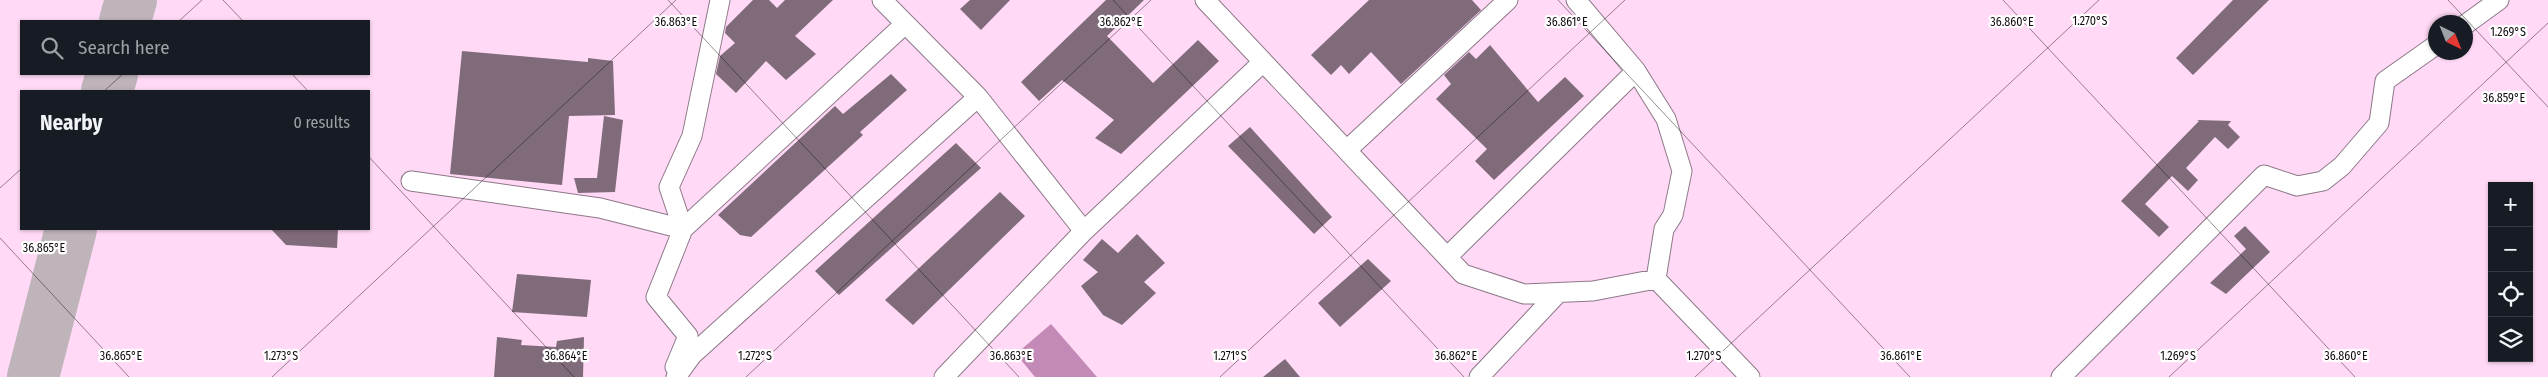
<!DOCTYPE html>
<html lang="en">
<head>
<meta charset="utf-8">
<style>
  :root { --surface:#171b24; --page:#20242c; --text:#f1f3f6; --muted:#9ea1a6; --line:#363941 }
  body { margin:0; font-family:"Fira Sans Condensed",sans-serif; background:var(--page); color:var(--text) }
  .controls { position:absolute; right:15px; bottom:15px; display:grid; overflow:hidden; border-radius:0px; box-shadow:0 1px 4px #0004 }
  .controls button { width:45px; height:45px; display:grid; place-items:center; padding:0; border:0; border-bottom:1px solid var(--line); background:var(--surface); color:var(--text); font:25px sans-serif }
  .compass { position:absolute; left:2428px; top:15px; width:45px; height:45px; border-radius:50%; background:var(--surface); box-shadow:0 1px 4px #0004; rotate:137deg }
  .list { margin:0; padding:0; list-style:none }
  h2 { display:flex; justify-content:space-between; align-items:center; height:65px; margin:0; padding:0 20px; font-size:21px }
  h2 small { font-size:16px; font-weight:400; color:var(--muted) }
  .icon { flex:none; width:28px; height:28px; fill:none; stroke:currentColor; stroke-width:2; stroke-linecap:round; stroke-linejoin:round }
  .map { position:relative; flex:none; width:2548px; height:377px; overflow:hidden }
  .search { position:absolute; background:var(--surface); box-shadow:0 1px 4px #0004; left:20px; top:20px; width:350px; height:55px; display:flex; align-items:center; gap:12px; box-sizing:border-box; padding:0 18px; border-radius:0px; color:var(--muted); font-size:19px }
  .panel { position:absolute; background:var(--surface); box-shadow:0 1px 4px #0004; left:20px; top:90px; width:350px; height:140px; border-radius:0px }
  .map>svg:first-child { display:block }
</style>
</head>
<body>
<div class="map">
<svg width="2548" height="377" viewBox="0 0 2548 377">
  <rect width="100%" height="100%" fill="#fff5fc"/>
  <path fill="#ffd9f5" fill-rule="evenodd" d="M0 0H2548V377H0ZM21 21H369V74H21ZM2436 22H2466V52H2436ZM21 91H369V229H21ZM2492 186H2529V358H2492Z"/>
  <path fill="#c48ab7" d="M1051 324 1097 377H1035L1016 354Z"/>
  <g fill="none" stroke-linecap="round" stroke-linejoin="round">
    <path stroke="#beb4ba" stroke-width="52" d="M125 21 131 0
      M107 91 112 74
      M33 377 71 229"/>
  </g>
  <path fill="#806b7b" d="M753 0H769L777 8 785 0H833L795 36 816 54 786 80 766 61 736 93 716 74 720 56 735 43 725 33 726 27Z
    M970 0H1010L981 30 960 9Z
    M1106 0H1144L1107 36 1153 83 1198 40 1219 61 1121 154 1095 138 1114 120 1062 80 1039 101 1021 82Z
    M1369 0H1472L1481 10 1401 84 1371 52 1349 74 1341 65 1331 75 1311 55Z
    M2233 0H2269L2193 75 2176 58Z
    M1490 45 1538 102 1565 77 1584 96 1494 180 1475 161 1487 149 1436 99 1451 84 1444 75 1469 52 1476 59Z
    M462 51 588 62V58L613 61 615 115 569 116 562 185 450 174Z
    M891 74 907 90 860 132 863 135 751 237 740 235 718 215 835 106 843 114Z
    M604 116 623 120 615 192 578 193 574 178H597Z
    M2197 120 2231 121 2228 125 2240 137 2228 149 2215 137 2186 168 2198 180 2188 191 2172 176 2145 204 2169 227 2159 237 2121 201 2199 121Z
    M1250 127 1332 217 1314 234 1228 146Z
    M956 143 981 168 839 295 815 271Z
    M1000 192 1025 216 913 325 885 300Z
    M2245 226 2270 252 2226 294 2210 283 2246 249 2234 236Z
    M271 229H338L337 248 286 245Z
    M1137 234 1165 263 1144 282 1156 293 1122 325 1103 315 1081 286 1098 272 1083 260 1102 239 1118 253Z
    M1368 259 1391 281 1340 327 1318 303Z
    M517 274 591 280 587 317 512 312Z
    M497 337 522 340 521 345 556 347 557 341 584 337 583 377H494Z
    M1285 359 1300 377H1263Z"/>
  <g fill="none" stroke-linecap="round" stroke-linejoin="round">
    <defs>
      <path id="minor" d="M882 0 978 97 1084 231
        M1205 0 1447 257
        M1576 0 1636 71
        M2466 24 2499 0
        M1636 71 1666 119 1682 171 1673 215 1664 229 1656 279 1593 291 1524 294 1463 274 1447 257Z
        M1347 150 1508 0
        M411 181 600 208 683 229 905 24
        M1656 279 1750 377
        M675 367 688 336 656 297 683 229 669 187 692 136 720 0
        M676 377 692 355 978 97
        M944 377 1084 231 1263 62
        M1479 377 1558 293
        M2061 377 2264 175 2297 186 2323 181 2342 166 2379 123 2385 81 2436 45"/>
    </defs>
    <use href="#minor" stroke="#8d7888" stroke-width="21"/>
    <use href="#minor" stroke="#fff" stroke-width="19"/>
  </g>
  <path fill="none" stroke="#120a10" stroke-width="1" stroke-opacity="0.45" d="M223 0 243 21M668 0 1019 377M1113 0 1464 377M1558 0 1910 377M2003 0 2355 377M2448 0 2548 107M179 21 202 0M292 74 308 91M104 91 123 74M369 157 574 377M0 188 21 169M0 238 129 377M272 377 676 0M746 377 1151 0M1220 377 1625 0M1695 377 2099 0M2169 377 2548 23"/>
  <g font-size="12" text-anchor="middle" fill="#120a10" stroke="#fff" stroke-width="4.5" stroke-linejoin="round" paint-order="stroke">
    <text x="2090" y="25">1.270°S</text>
    <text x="676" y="26">36.863°E</text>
    <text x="1121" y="26">36.862°E</text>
    <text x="2012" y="26">36.860°E</text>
    <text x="1567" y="26">36.861°E</text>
    <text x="2508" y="36">1.269°S</text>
    <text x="2504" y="102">36.859°E</text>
    <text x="44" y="252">36.865°E</text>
    <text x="121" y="360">36.865°E</text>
    <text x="566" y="360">36.864°E</text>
    <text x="1011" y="360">36.863°E</text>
    <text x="1456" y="360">36.862°E</text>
    <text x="1901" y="360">36.861°E</text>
    <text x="2346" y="360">36.860°E</text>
    <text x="281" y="360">1.273°S</text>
    <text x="755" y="360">1.272°S</text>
    <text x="1230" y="360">1.271°S</text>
    <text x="1704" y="360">1.270°S</text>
    <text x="2178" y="360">1.269°S</text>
  </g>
</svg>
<div class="controls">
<button>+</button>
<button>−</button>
<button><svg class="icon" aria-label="locate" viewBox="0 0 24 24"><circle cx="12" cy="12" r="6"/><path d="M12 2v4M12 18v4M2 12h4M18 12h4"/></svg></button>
<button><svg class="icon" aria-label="layers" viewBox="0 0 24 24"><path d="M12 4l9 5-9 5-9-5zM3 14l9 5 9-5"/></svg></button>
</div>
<svg class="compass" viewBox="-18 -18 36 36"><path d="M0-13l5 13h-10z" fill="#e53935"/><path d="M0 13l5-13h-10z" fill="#9ea1a6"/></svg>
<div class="search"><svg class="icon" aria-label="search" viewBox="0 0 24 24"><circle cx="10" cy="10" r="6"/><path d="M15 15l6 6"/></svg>Search here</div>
<section class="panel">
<h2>Nearby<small>0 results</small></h2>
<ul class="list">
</ul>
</section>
</div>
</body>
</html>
